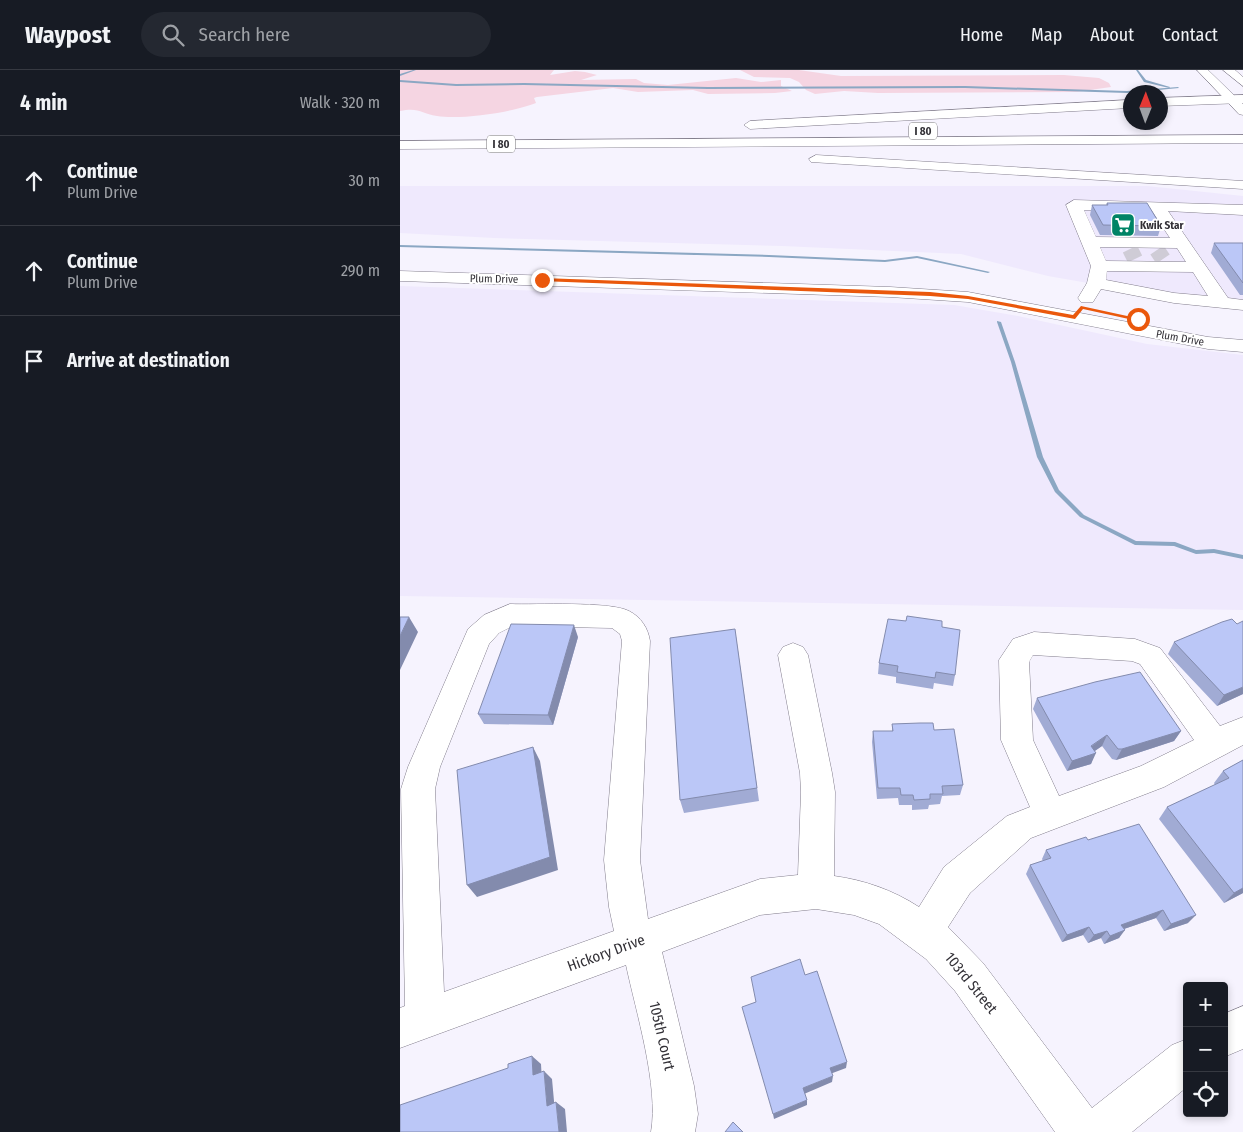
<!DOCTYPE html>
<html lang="en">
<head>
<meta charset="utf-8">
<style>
  :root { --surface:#171b24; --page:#242831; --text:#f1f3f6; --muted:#9ea1a6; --line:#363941 }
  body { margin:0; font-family:"Fira Sans Condensed",sans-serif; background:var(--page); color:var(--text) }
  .controls { position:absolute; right:15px; bottom:15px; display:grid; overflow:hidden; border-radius:5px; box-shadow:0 2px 8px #0003 }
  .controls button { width:45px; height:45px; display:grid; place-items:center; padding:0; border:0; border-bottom:1px solid var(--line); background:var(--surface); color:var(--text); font:25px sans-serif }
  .compass { position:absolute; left:723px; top:15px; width:45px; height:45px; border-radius:50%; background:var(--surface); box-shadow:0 2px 8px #0003; rotate:1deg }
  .stop { position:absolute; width:15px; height:15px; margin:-11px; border:4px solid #ea580c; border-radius:50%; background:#fff }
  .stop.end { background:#ea580c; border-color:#fff; box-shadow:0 1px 5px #0008 }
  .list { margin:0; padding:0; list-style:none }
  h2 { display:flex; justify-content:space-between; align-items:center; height:65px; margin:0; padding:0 20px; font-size:21px }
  h2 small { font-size:16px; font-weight:400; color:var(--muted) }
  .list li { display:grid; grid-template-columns:32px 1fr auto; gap:15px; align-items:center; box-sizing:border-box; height:90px; padding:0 20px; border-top:1px solid var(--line) }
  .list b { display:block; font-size:19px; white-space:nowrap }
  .list p { margin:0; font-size:16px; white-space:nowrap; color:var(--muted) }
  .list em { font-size:16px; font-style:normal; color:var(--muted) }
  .icon { flex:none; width:28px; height:28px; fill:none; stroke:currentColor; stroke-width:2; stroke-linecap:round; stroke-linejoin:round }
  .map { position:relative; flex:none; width:843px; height:1062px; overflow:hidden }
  header { display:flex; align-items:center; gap:30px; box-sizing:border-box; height:70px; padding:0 25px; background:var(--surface); border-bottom:1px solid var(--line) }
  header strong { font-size:24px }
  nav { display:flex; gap:28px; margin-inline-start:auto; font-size:18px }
  .search { width:350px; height:45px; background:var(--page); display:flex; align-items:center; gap:12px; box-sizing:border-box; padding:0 18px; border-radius:28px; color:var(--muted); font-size:19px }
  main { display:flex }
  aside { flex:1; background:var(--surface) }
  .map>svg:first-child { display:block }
</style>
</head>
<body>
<header>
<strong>Waypost</strong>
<div class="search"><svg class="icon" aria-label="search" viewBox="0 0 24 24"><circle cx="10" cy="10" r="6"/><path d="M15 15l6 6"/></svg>Search here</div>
<nav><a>Home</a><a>Map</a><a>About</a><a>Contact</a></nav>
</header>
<main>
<aside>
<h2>4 min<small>Walk · 320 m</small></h2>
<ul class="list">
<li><svg class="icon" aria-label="ahead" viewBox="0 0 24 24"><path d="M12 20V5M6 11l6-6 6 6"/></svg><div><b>Continue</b><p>Plum Drive</p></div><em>30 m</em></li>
<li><svg class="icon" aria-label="ahead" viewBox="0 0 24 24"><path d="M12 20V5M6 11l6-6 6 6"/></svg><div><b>Continue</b><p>Plum Drive</p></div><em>290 m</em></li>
<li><svg class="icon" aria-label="arrive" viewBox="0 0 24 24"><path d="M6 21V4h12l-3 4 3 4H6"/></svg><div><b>Arrive at destination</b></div></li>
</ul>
</aside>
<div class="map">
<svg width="843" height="1062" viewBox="0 0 843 1062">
  <rect width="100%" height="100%" fill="#f6f3fe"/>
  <path fill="#efe9fd" d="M0 116H747L843 126V237L820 236 648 206 561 184 382 176 94 168 0 163Z
    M0 216 554 235 618 246 747 274 843 285V540L0 526Z"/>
  <path fill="#f5d5e2" d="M0 0H154L150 5 175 1 185 2 197 5 181 10 236 9 244 13 268 15 336 8 361 12 381 10V16L392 21 375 23 308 24 293 20 238 22 213 18 137 27 134 28 136 33C114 42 61 50 37 46 21 44 20 37 0 41Z
    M340 0H399L441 6 664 5 699 8 709 13 711 17 676 22 478 23 444 21 415 24 406 20 399 12 390 8 354 7Z"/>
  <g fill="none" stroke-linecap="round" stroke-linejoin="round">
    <path fill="#8ba7c3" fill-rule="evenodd" d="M13 0H16L0 6V4Z
      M736 0H738L746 10 770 17 769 18 744 12Z
      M0 10 56 14 124 13 308 17 565 16 727 21 778 17 779 18 727 23 565 18 308 19 124 15 56 16 0 12Z
      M0 175 369 185 485 190 517 186 590 202 588 203 517 188 485 192 369 187 0 177Z
      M597 251 601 252 615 292 643 387 659 420 684 445 736 471 775 472 796 480 814 479 843 485V489L814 483 796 484 774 476 735 475 680 447 655 422 637 387 611 292 597 252Z"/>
    <path stroke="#cfccd6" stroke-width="16" stroke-dasharray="16 8" stroke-linecap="butt" d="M730 179 735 189
      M757 180 763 189"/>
    <defs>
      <path id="minor" d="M797 0H808L843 34V45L839 44Z
        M823 0H835L843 7V16Z
        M674 130 843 135V145L768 141 828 228 843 230V240L774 233 701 219 693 232H681L678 228 687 213 691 196 666 135ZM684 140 752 141 770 168 696 167ZM700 177 777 178 786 192 706 191ZM707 201 793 202 808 226 774 223 706 210Z
        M0 201 490 217 568 222 808 267 843 270V282L808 279 568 232 490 227 0 211Z
        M110 534C135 535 210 531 229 541 241 547 248 558 250 571L240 790 248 849 360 809 398 805 401 722 400 703 378 585 383 577 393 573 403 577 408 585 432 703 435 722 434 806C464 810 493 820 519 837L544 797 607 746 630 737 601 670 599 590 613 569 634 562 735 569 760 578 820 656 843 647V675L764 717 631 768 570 823 548 857 583 893 692 1038 772 975 787 969V1017L732 1062H655L555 921 526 889 479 854 454 845 416 839 360 845 262 882 294 1016 298 1044 295 1062H251C259 1016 236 942 226 895L0 978V938L5 936 1 719 8 697 68 559 84 545ZM113 556 212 558 220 564 222 571 204 790 209 837 214 861 44 922 35 719 40 697 89 574 99 563ZM633 585 732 591 740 594 794 670 741 696 659 726 633 670 629 592Z
        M843 936V979L824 987V944Z"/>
      <path id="highway" d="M843 25V33L760 36V28Z
        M730 30V38L350 59 344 55 350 51Z
        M843 65V73L0 79V71Z
        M416 85 843 111V119L411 92 409 89Z"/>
    </defs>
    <use href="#minor" stroke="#827d8c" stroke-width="1"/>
    <use href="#highway" stroke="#827d8c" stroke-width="1"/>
    <use href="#minor" fill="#fff" fill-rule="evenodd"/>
    <use href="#highway" fill="#fff" fill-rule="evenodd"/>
  </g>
  <path fill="#a1abd4" d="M707 133 761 156 758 166 700 165 690 145 692 135H706Z
    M814 173H843V225H840L811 183Z
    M542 557 555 605 553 616 534 613 533 619 496 613V607L478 604 479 593Z
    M335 559 359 731 284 743 280 730Z
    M178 567 153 655 84 654 78 644Z
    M774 572 843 624 817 636 768 584Z
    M637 628 781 661 774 671 716 690 712 689 702 676 695 681 691 694 667 701 633 639Z
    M492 654 534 660 563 715 560 725 542 726 540 734 529 735 528 739 512 740V735H499L498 728 477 729 472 672 473 661H492Z
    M843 690V823L824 833 759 749 767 737 815 715 814 713 823 701Z
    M688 770 788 853 764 861 756 848 724 859 719 868 704 874 701 868 688 873 683 865 662 872 626 804 630 795 643 791 642 789 646 780Z"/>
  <path fill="#838bad" d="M9 547 18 562 0 600V566Z
    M174 555 178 567 153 655 148 645Z
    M843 617V624L817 636 824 625Z
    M781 661 774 671 716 690 722 679Z
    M707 665 702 676 687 686 696 683 691 694 667 701 672 691Z
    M133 677 140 691 158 800 77 827 67 815Z
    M843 818V823L824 833 834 823Z
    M763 840 756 848 715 862 721 855Z
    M796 845 788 853 764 861 771 854Z
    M689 857 683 865 662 872 667 865Z
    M725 860 719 868 704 874 710 866Z
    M707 861 701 868 688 873 694 865Z
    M132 986 141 994 142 1012 133 1005Z
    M447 992 446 998 430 1004V998Z
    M144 1001 152 1009 155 1042 147 1036Z
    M433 1006 432 1012 404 1024 403 1018Z
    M407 1030V1035L374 1049 373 1044Z
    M156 1032 165 1039 167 1062H159Z"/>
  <path fill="#bbc7f7" stroke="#838bad" d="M707 133H747L761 156 703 155 692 135H708Z
    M814 173H843V213Z
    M507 546 542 551V557L560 560 555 605 536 602 535 608 497 602 498 596 479 593 488 549 506 551Z
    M0 547H9L0 566Z
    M832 549 837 554 843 551V617L824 625 774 572 822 552Z
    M111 554 174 555 148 645 78 644Z
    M335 559 357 718 280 730 270 568Z
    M740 602 781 661 722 679H718L707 665 691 676 696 683 672 691 637 628 695 612Z
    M520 653H533L534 660 554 659 563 715 542 716 543 724H530V729L514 730 513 725H501L500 718H478L473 661H493L492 654Z
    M133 677 150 787 67 815 57 700Z
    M843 690V818L834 823 767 737 829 708 823 701Z
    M739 754 796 845 771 854 763 840 721 855 725 860 710 866 707 861 694 865 689 857 667 865 630 795 651 788 646 780 686 767 688 770Z
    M400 889 405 905 417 901 447 992 430 998 433 1006 403 1018 407 1030 373 1044 342 937 356 932 351 907Z
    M132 986 133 1005 144 1001 147 1036 156 1032 159 1062H0V1035L108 998V994Z
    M333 1052 343 1062H325Z"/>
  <path fill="#ea580c" d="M142 208 530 222 568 226 673 245 681 236 741 249 738 251 683 239 675 249 568 229 530 226 140 211Z"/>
  <defs>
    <symbol id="supermarket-square" viewBox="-11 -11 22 22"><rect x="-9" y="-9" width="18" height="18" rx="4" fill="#008466" stroke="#fff"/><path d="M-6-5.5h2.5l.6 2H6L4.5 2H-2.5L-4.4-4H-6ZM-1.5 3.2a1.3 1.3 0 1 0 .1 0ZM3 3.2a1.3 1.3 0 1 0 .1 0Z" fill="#fff"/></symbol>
  </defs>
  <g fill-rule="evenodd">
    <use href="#supermarket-square" x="709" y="141" width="28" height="28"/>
  </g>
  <g text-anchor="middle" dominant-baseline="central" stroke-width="4" stroke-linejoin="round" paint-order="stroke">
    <g fill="#fff" stroke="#706f73" stroke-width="1">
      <rect x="509" y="52.5" width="28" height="17" rx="4"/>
      <rect x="87" y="65.5" width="28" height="17" rx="4"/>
    </g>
    <g font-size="11" font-weight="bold" fill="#333137">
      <text x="523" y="61">I 80</text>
      <text x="101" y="74">I 80</text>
    </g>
    <g font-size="11" font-weight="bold" fill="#333137" stroke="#fff" text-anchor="start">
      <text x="740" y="155">Kwik Star</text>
    </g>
    <g font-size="11" fill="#333137" stroke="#fff">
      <text transform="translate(94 209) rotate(1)">Plum Drive</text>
      <text transform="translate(780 268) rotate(10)">Plum Drive</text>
    </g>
    <g font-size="15" fill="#333137" stroke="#fff">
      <text transform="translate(206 883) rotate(-20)">Hickory Drive</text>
      <text transform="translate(571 913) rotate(51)">103rd Street</text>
      <text transform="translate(262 966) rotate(77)">105th Court</text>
    </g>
  </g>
</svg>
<div class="controls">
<button>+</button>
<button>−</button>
<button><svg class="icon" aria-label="locate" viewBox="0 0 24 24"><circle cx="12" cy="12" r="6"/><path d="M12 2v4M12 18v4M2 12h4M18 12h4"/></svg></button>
</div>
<svg class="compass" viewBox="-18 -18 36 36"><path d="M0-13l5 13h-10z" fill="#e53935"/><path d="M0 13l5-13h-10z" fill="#9ea1a6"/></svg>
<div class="stop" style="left:738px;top:249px"></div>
<div class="stop end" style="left:142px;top:210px"></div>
</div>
</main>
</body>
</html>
